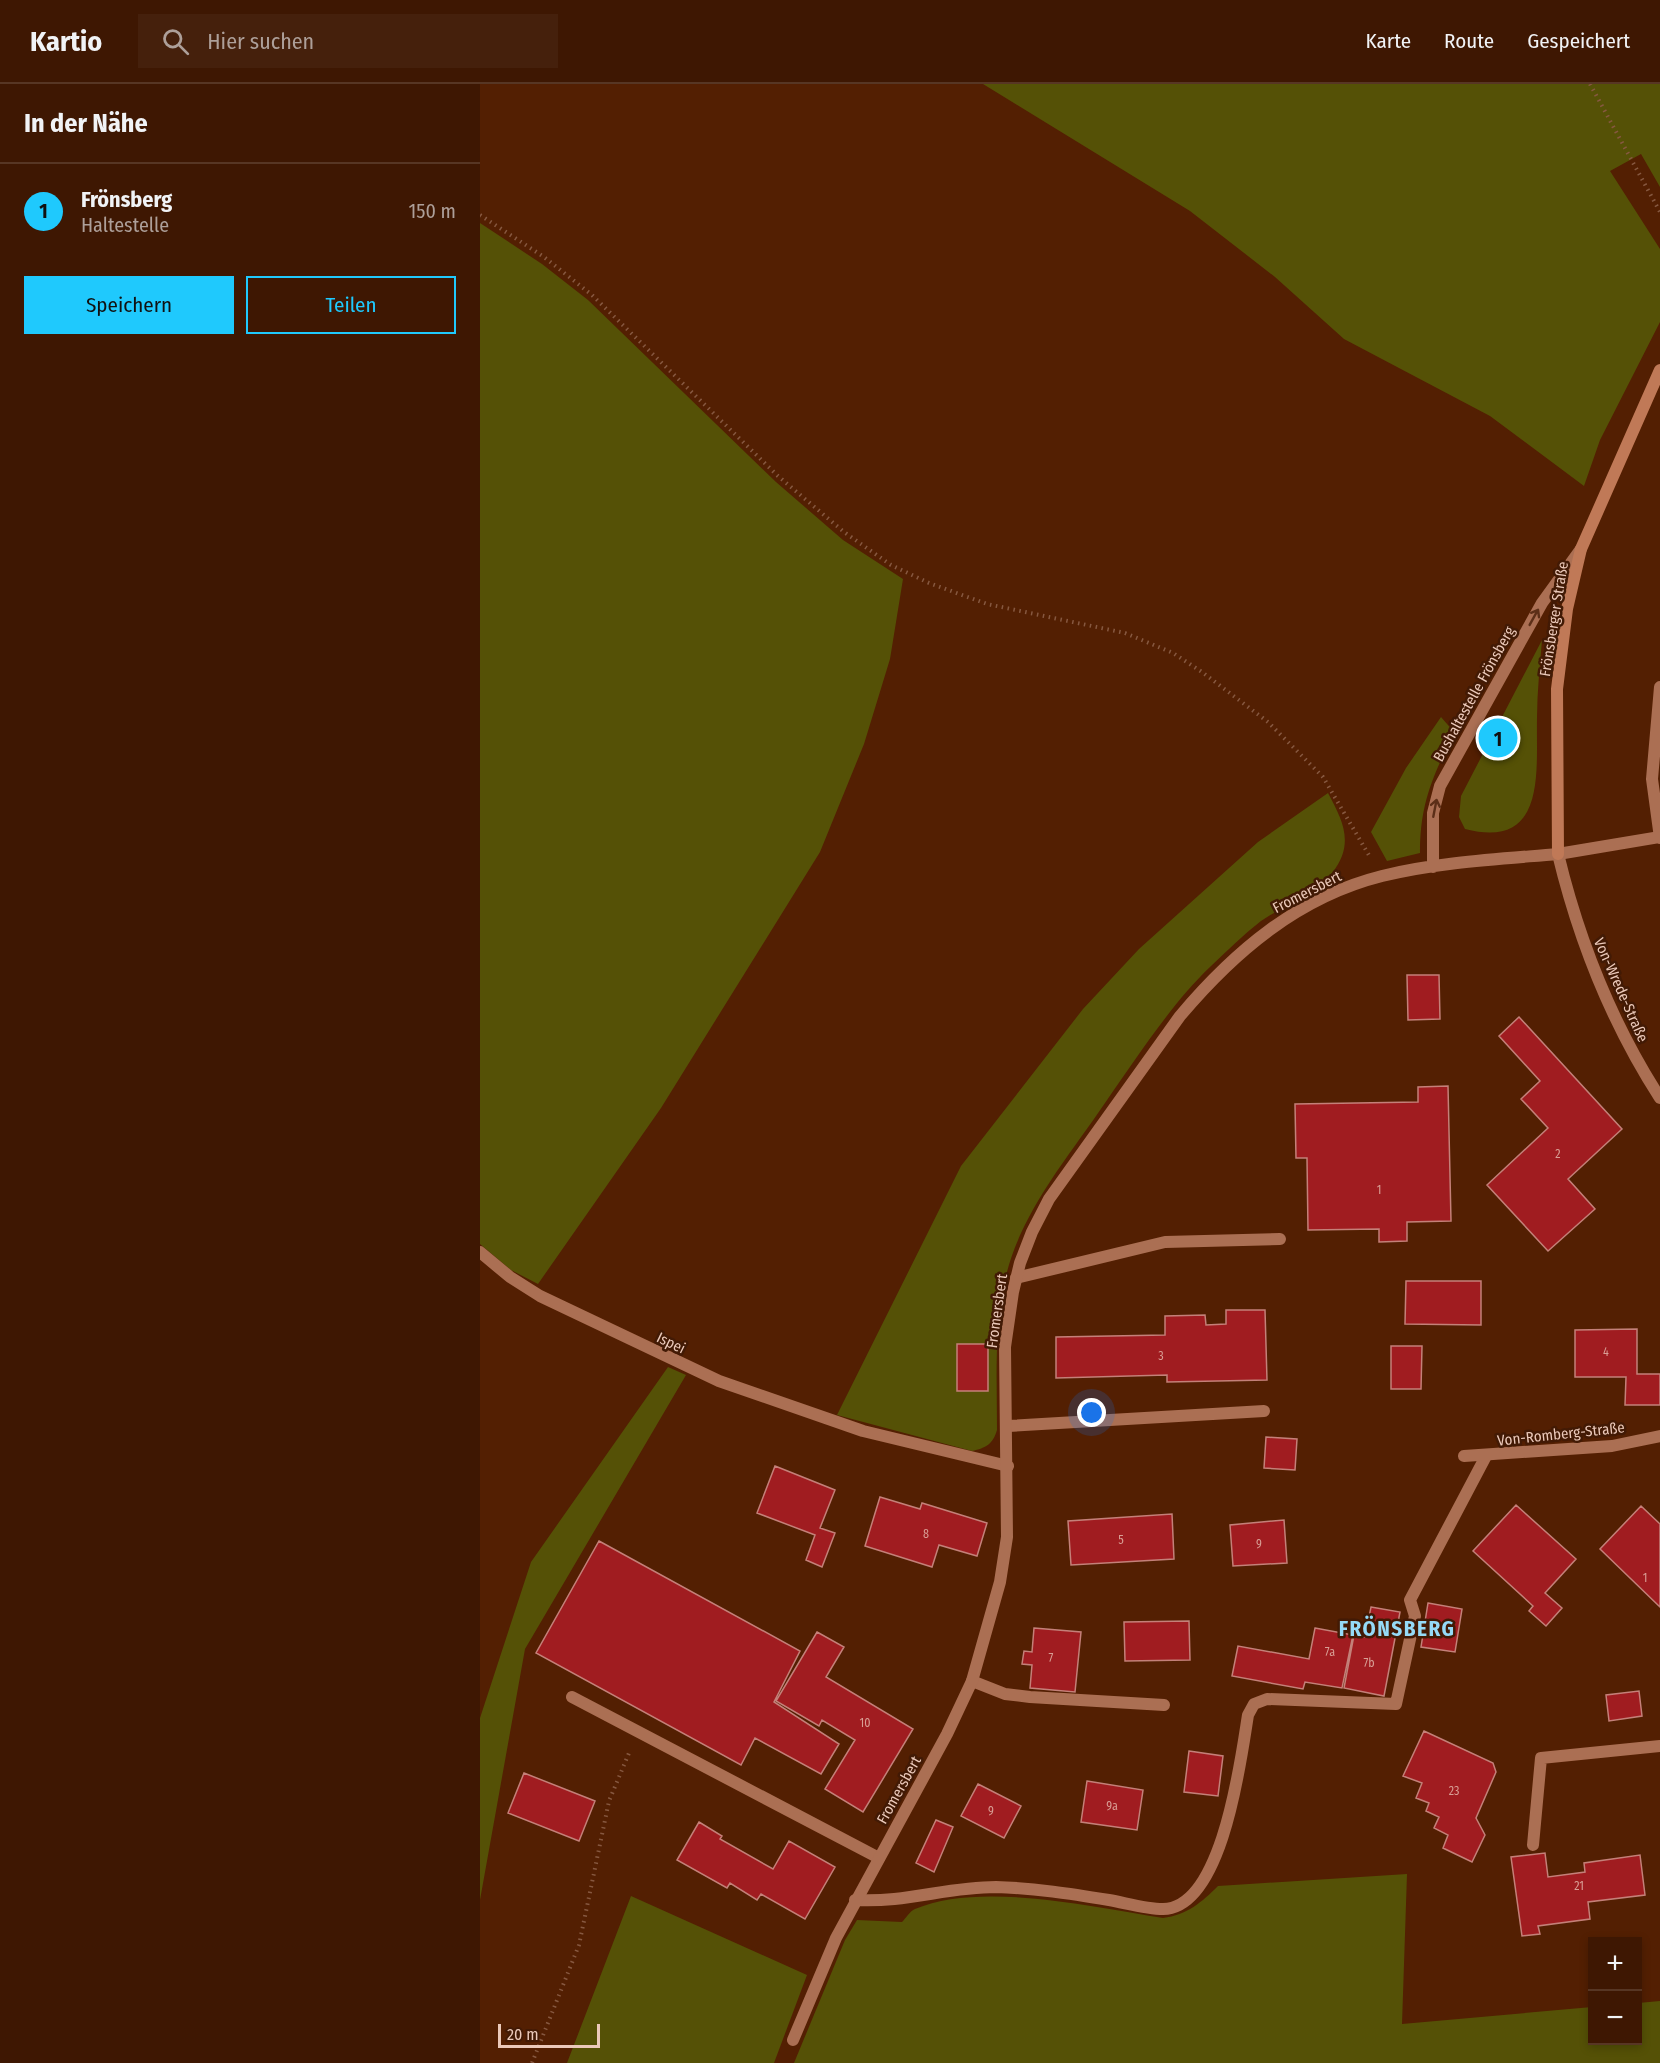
<!DOCTYPE html>
<html lang="de">
<head>
<meta charset="utf-8">
<style>
  :root { --surface:#3e1702; --page:#45200c; --text:#f1f3f6; --muted:#ad9f99; --line:#573624; --accent:#1fc9fd }
  body { margin:0; font-family:"Fira Sans Condensed",sans-serif; background:var(--page); color:var(--text) }
  .controls { position:absolute; right:18px; bottom:18px; display:grid; overflow:hidden; border-radius:0px; box-shadow:0 3px 9px #0003 }
  .controls button { width:54px; height:54px; display:grid; place-items:center; padding:0; border:0; border-bottom:2px solid var(--line); background:var(--surface); color:var(--text); font:30px sans-serif }
  .scale { position:absolute; left:18px; bottom:15px; width:102px; box-sizing:border-box; padding-left:6px; border:3px solid #ebc9ba; border-top:0; font-size:16px; line-height:21px; white-space:nowrap; color:#ebc9ba; -webkit-text-stroke:4px #421a05; paint-order:stroke }
  .you { position:absolute; left:612px; top:1329px; width:21px; height:21px; margin:-15px; border:4px solid #fff; border-radius:50%; background:#1a73e8; box-shadow:0 0 0 9px #1a73e833 }
  .badge { display:grid; place-items:center; width:39px; height:39px; border-radius:50%; background:var(--accent); color:#111; font-size:20px; font-weight:700 }
  .pin { position:absolute; translate:-50% -50%; border:3px solid #fff; box-shadow:0 2px 6px #0006 }
  .list { margin:0; padding:0; list-style:none }
  h2 { display:flex; justify-content:space-between; align-items:center; height:78px; margin:0; padding:0 24px; font-size:26px }
  h2 small { font-size:20px; font-weight:400; color:var(--muted) }
  .list li { display:grid; grid-template-columns:39px 1fr auto; gap:18px; align-items:center; box-sizing:border-box; height:96px; padding:0 24px; border-top:2px solid var(--line) }
  .list b { display:block; font-size:22px; white-space:nowrap }
  .list p { margin:0; font-size:20px; white-space:nowrap; color:var(--muted) }
  .list em { font-size:20px; font-style:normal; color:var(--muted) }
  .actions { display:flex; gap:12px; padding:18px 24px }
  .actions a { flex:1; padding:14px 0; border:2px solid var(--accent); border-radius:0px; text-align:center; font-size:21px; color:var(--accent) }
  .actions .main { background:var(--accent); color:#111 }
  .icon { flex:none; width:33px; height:33px; fill:none; stroke:currentColor; stroke-width:2; stroke-linecap:round; stroke-linejoin:round }
  .map { position:relative; flex:none; width:1180px; height:1979px; overflow:hidden }
  header { display:flex; align-items:center; gap:36px; box-sizing:border-box; height:84px; padding:0 30px; background:var(--surface); border-bottom:2px solid var(--line) }
  header strong { font-size:28px }
  nav { display:flex; gap:33px; margin-inline-start:auto; font-size:21px }
  .search { width:420px; height:54px; background:var(--page); display:flex; align-items:center; gap:15px; box-sizing:border-box; padding:0 21px; border-radius:0px; color:var(--muted); font-size:22px }
  main { display:flex }
  aside { flex:1; background:var(--surface) }
  .map>svg:first-child { display:block }
</style>
</head>
<body>
<header>
<strong>Kartio</strong>
<div class="search"><svg class="icon" aria-label="search" viewBox="0 0 24 24"><circle cx="10" cy="10" r="6"/><path d="M15 15l6 6"/></svg>Hier suchen</div>
<nav><a>Karte</a><a>Route</a><a>Gespeichert</a></nav>
</header>
<main>
<aside>
<h2>In der Nähe<small></small></h2>
<ul class="list">
<li><span class="badge">1</span><div><b>Frönsberg</b><p>Haltestelle</p></div><em>150 m</em></li>
</ul>
<div class="actions"><a class="main">Speichern</a><a>Teilen</a></div>
</aside>
<div class="map">
<svg width="1180" height="1979" viewBox="0 0 1180 1979">
  <rect width="100%" height="100%" fill="#531f02"/>
  <path fill="#555106" d="M503 0H1180V103L1161 70 1130 87 1180 165V238L1120 356 1104 402 1010 332 864 255 795 193 710 127Z
    M0 139 62 180 108 216 296 398 363 456 423 495 410 575 384 660 340 768 181 1024 58 1200 31 1186 0 1160Z
    M1062 556C1060 582 1057 608 1057 634 1056 688 1067 766 985 745L979 733 981 712Z
    M961 633 974 648C953 693 940 718 940 769L907 777 891 748 926 684Z
    M848 709C863 737 875 760 852 789 834 812 804 821 781 837 763 851 747 867 730 883 692 919 655 976 625 1019 587 1075 540 1129 525 1196 514 1246 517 1296 517 1346 513 1360 506 1364 492 1367L357 1331 481 1082 603 925 659 865 778 758Z
    M188 1283 206 1291 45 1565 0 1816V1634L51 1478Z
    M927 1790 922 1940 1112 1923V1956H1158V1919L1180 1917V1979H314L365 1856 377 1836 422 1838C426 1834 430 1827 435 1825 500 1797 614 1823 683 1834 707 1831 722 1818 738 1802Z
    M151 1812 327 1891 294 1979H87Z"/>
  <path fill="#a01c20" stroke="#c48079" stroke-width="1.5" d="M927 891H959L960 935 928 936Z
    M1039 933 1142 1045 1088 1095 1115 1125 1068 1167 1007 1101 1068 1044 1041 1015 1060 997 1019 952Z
    M968 1002 971 1137 927 1138V1157L899 1158V1145L828 1146 827 1074H816L815 1020 938 1018V1003Z
    M926 1197H1001V1241L925 1240Z
    M746 1226H785L787 1296 687 1298V1291L576 1294V1253L685 1251V1232L725 1231 726 1241 746 1240Z
    M1157 1245V1290H1180V1321H1145L1146 1293H1095V1246Z
    M477 1260H508V1307H477Z
    M911 1262H942L941 1305H911Z
    M786 1353 817 1355 815 1386 784 1384Z
    M295 1382 355 1406 340 1444 355 1449 342 1483 326 1476 335 1451 277 1429Z
    M400 1413 440 1425 442 1419 507 1439 497 1472 459 1461 452 1483 385 1462Z
    M1036 1421 1096 1475 1065 1509 1082 1524 1066 1542 1049 1527 1053 1522 993 1467Z
    M1161 1422 1180 1440V1523L1120 1465Z
    M692 1430 694 1475 591 1481 588 1437Z
    M804 1436 807 1479 753 1482 750 1441Z
    M119 1457 320 1567 294 1618 359 1660 341 1690 275 1654 261 1681 56 1569Z
    M948 1519 982 1525 975 1568 941 1563Z
    M891 1523 920 1528 904 1612 864 1604 874 1551 885 1553Z
    M709 1537 710 1576 645 1577 644 1538Z
    M554 1544 601 1548 595 1608 550 1604 552 1581 542 1580 544 1567 552 1568Z
    M835 1544 873 1551 862 1604 825 1598 823 1605 752 1592 758 1562 829 1575Z
    M337 1548 364 1563 346 1593 433 1645 383 1728 345 1705 375 1656 342 1636 339 1642 296 1617Z
    M1159 1607 1162 1632 1129 1637 1126 1611Z
    M944 1647 1013 1679 1016 1688 996 1734 1005 1751 992 1778 963 1764 968 1751 954 1744 959 1733 946 1727 949 1719 936 1714 942 1699 923 1692Z
    M709 1667 743 1672 738 1712 704 1708Z
    M44 1689 115 1717 99 1757 28 1729Z
    M607 1697 663 1706 657 1746 601 1738Z
    M498 1700 541 1722 524 1754 481 1732Z
    M456 1736 473 1743 454 1788 436 1779Z
    M219 1738 242 1752 240 1755 293 1785 309 1757 355 1783 325 1835 281 1810 277 1816 250 1799 247 1804 197 1776Z
    M1065 1769 1068 1793 1105 1788 1104 1779 1160 1771 1165 1811 1108 1818 1110 1835 1058 1842 1060 1850 1042 1852 1031 1773Z"/>
  <g fill="none" stroke-linecap="round" stroke-linejoin="round">
    <path stroke="#865840" stroke-width="4" stroke-dasharray="1.5 4.5" stroke-linecap="butt" d="M1110 0 1180 128
      M0 131 64 173 112 211 298 392 364 448 411 481 449 499 507 520 645 549 693 569 722 588 788 638 843 693 890 773
      M52 1979 99 1861 129 1717 149 1669"/>
    <path stroke="#ab6f53" stroke-width="12" d="M1180 603 1172 695 1180 754
      M1078 770 1180 753
      M0 1168 30 1193 60 1212 239 1297 383 1347 528 1382
      M536 1194 685 1158 800 1155
      M528 1342 784 1327
      M492 1597 525 1610 550 1613 684 1621
      M92 1613 399 1774
      M1053 1761 1061 1674 1180 1662
      M375 1816C426 1819 466 1803 516 1803 554 1804 592 1810 629 1816 646 1819 666 1825 683 1825 743 1824 761 1674 768 1631L774 1620 787 1615 916 1620 935 1532 930 1516 1006 1372"/>
    <path stroke="#ab6f53" stroke-width="12" d="M953 783V729L960 702 1062 519 1101 465
      M984 1372 1132 1362 1180 1352
      M313 1956 356 1854 467 1650 492 1597 520 1498 527 1453 525 1263 533 1208 540 1179 552 1148 569 1115 700 932C754 868 818 813 902 792 959 778 1020 775 1078 770 1099 857 1131 938 1180 1014"/>
    <path stroke="#c07957" stroke-width="12" d="M1078 770 1077 605 1087 525 1101 465 1180 286"/>
  </g>
  <defs><path id="oneway-shaft" d="M-6 0H5M1.5-3L5.5 0L1.5 3" fill="none" stroke-width="1.6" stroke-linecap="round" stroke-linejoin="round" transform="scale(1.5)"/></defs>
  <g stroke="#5c2f18">
    <use href="#oneway-shaft" transform="translate(1054 533) rotate(-61)"/>
    <use href="#oneway-shaft" transform="translate(955 724) rotate(-79)"/>
  </g>
  <g text-anchor="middle" dominant-baseline="central" stroke-width="5" stroke-linejoin="round" paint-order="stroke">
    <g font-size="12" fill="#d89e94">
      <text x="1078" y="1070">2</text>
      <text x="899" y="1106">1</text>
      <text x="1126" y="1268">4</text>
      <text x="681" y="1272">3</text>
      <text x="446" y="1450">8</text>
      <text x="641" y="1456">5</text>
      <text x="779" y="1460">9</text>
      <text x="1165" y="1494">1</text>
      <text x="850" y="1568">7a</text>
      <text x="571" y="1574">7</text>
      <text x="889" y="1579">7b</text>
      <text x="385" y="1639">10</text>
      <text x="974" y="1707">23</text>
      <text x="632" y="1722">9a</text>
      <text x="511" y="1727">9</text>
      <text x="1099" y="1802">21</text>
    </g>
    <g font-size="15" fill="#ebc9ba" stroke="#421a05">
      <text transform="translate(1074 535) rotate(-81)">Frönsberger Straße</text>
      <text transform="translate(994 610) rotate(-61)">Bushaltestelle Frönsberg</text>
      <text transform="translate(827 808) rotate(-27)">Fromersbert</text>
      <text transform="translate(1141 906) rotate(66)">Von-Wrede-Straße</text>
      <text transform="translate(517 1227) rotate(-82)">Fromersbert</text>
      <text transform="translate(191 1259) rotate(26)">Ispei</text>
      <text transform="translate(1081 1350) rotate(-6)">Von-Romberg-Straße</text>
      <text transform="translate(419 1706) rotate(-61)">Fromersbert</text>
    </g>
    <g font-size="21" font-weight="bold" letter-spacing="1.5" fill="#95daf7" stroke="#421a05">
      <text x="917" y="1545">FRÖNSBERG</text>
    </g>
  </g>
</svg>
<div class="controls">
<button>+</button>
<button>−</button>
</div>
<div class="scale">20 m</div>
<div class="you"></div>
<div class="pin badge" style="left:1018px;top:654px">1</div>
</div>
</main>
</body>
</html>
